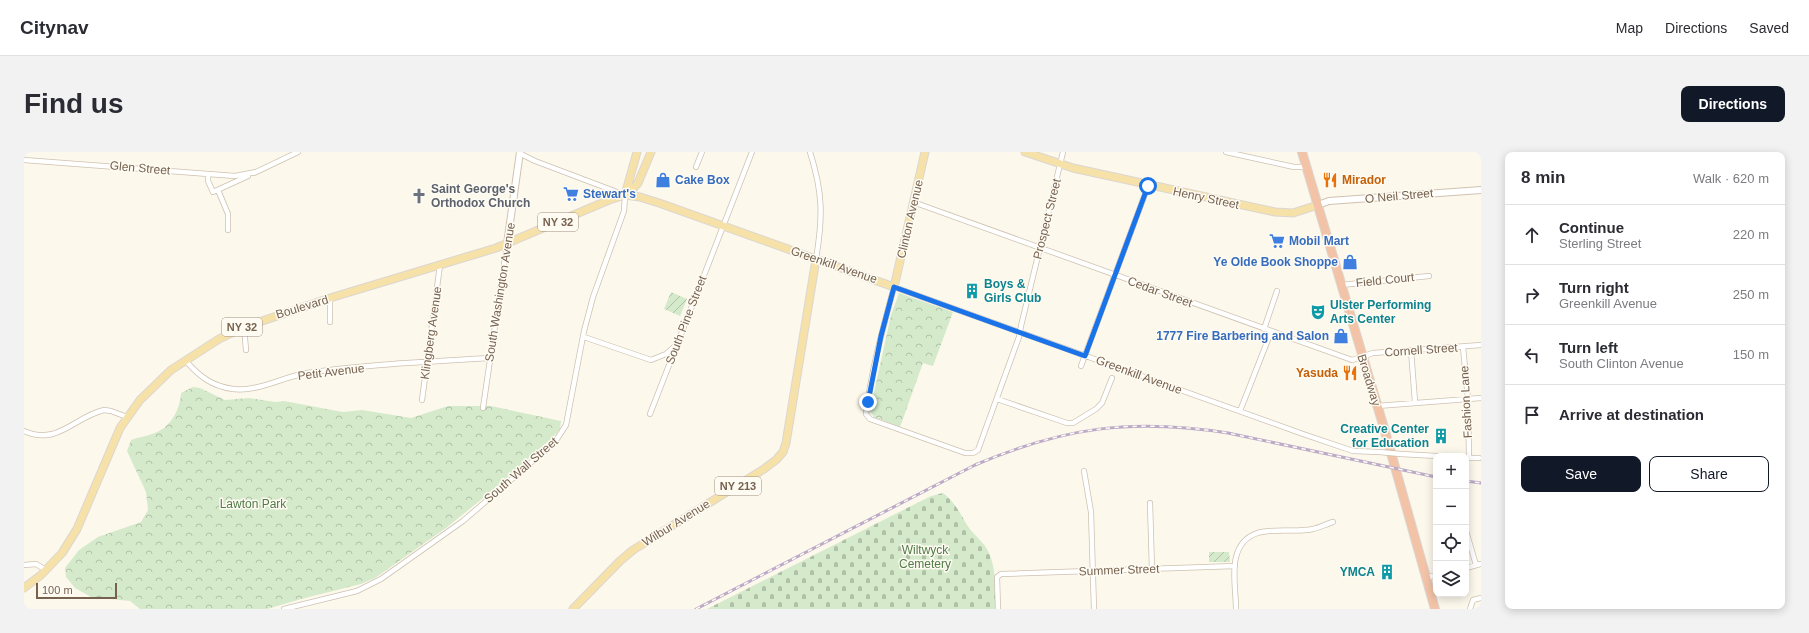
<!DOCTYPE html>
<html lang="en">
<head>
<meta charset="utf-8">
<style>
  :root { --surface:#fff; --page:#f2f2f3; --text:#2b2b33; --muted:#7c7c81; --line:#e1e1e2; --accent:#111827 }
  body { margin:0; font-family:Arial,sans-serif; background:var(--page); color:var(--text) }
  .controls { position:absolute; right:12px; bottom:12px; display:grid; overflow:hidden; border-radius:8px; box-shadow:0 2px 10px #0003 }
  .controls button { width:36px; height:36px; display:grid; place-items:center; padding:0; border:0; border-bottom:1px solid var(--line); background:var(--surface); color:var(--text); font:20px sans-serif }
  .scale { position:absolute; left:12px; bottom:10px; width:81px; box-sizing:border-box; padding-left:4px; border:2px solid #77624f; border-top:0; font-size:11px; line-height:14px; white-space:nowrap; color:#77624f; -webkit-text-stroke:3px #fefbf3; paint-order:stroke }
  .stop { position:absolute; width:12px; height:12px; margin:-9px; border:3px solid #1a73e8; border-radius:50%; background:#fff }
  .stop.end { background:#1a73e8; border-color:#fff; box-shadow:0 1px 4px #0008 }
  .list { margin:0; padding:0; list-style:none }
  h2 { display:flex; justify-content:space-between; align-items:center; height:52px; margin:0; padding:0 16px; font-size:17px }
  h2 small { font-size:13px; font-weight:400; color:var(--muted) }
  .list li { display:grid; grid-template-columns:26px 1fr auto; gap:12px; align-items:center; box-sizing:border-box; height:60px; padding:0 16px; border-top:1px solid var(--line) }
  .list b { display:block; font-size:15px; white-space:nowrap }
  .list p { margin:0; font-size:13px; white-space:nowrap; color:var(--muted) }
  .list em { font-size:13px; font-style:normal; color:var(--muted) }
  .actions { display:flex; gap:8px; padding:12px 16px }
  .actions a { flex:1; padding:9px 0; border:1px solid var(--accent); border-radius:8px; text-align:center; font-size:14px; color:var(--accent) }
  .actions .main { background:var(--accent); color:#fff }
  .icon { flex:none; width:22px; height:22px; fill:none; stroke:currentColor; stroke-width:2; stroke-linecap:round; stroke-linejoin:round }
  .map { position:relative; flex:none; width:1457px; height:457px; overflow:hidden; border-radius:8px }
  header { display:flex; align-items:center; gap:24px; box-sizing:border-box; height:56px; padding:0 20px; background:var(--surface); border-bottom:1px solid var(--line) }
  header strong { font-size:19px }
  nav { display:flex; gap:22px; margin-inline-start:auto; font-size:14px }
  .intro { display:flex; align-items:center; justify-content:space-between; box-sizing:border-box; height:96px; padding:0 24px }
  h1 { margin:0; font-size:28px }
  .button { padding:10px 18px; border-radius:8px; background:var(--accent); color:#fff; font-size:14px; font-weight:700 }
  main { display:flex; gap:24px; padding:0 24px }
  aside { flex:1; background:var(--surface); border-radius:8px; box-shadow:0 2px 10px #0003 }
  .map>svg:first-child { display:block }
</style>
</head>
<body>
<header>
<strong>Citynav</strong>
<nav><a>Map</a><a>Directions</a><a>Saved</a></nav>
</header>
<div class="intro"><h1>Find us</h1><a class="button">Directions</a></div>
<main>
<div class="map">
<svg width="1457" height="457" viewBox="0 0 1457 457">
  <defs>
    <pattern id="cemetery-stones" width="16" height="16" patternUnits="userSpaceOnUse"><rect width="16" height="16" fill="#d4eacb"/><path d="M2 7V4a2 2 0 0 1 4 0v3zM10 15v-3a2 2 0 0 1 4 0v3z" fill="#b1c1a7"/></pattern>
    <pattern id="park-crowns" width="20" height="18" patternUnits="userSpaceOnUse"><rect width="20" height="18" fill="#d4eacb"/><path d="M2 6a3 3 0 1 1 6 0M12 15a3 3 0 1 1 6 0" fill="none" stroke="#b1c1a7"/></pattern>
    <pattern id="garden-furrows" width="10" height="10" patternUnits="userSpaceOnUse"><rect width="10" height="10" fill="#d4eacb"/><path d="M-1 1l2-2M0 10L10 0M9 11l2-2" fill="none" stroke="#b1c1a7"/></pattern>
  </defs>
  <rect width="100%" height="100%" fill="#fcf8ec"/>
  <path fill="url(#cemetery-stones)" d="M919 341C930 349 936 361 943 373 948 381 955 386 961 394 973 411 971 437 972 457H683L907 344Z"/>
  <path fill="url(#park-crowns)" d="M875 141 929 160 909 214 899 211 876 275 850 265 846 259 867 163Z
    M169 235 176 236 201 248 225 246 251 250 260 249 319 260 338 258 387 266 424 254H467L537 269 536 277 528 286 469 338 422 376 351 426 337 432 277 447 243 457H116L106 449 67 445 51 436 42 425 41 416 55 398 74 385 117 370 124 358 122 340 103 299 107 288C114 285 121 285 128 282 146 277 156 258 157 241Z"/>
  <path fill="url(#garden-furrows)" d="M647 140 663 147 656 164 640 157Z
    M1185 400H1205L1206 410H1185Z"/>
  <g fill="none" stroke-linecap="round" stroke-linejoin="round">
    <defs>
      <path id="street" d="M786 0C799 41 799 65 792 107
        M1039 0 997 174 995 185 954 298 949 301H941L846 267 842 262C847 219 859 176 870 135L1279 282 1329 299 1355 300
        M1202 0 1270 15H1283
        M0 8 211 24 232 20
        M672 15 678 0
        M230 21 274 0
        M184 22V29L189 40 224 24
        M194 38 204 62V78
        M889 50 1328 208 1349 201 1457 193
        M1317 133 1405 124
        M306 170V146
        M220 175 222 198
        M1240 177 1253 139
        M560 185 627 208 642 202 650 195
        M1439 195 1444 247 1445 306
        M1387 198 1391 250
        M161 208C175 224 187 234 209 237 234 240 258 225 283 221 343 212 405 210 465 206
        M1057 214 1124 34
        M973 247 1043 271H1049L1072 257 1078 251 1088 226
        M398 248 416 113
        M1353 254 1457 246
        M459 256 483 92
        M1216 259 1247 180
        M626 262 728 0
        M0 279C34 294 50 265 80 258L87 259 103 265
        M1377 302 1413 304
        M1444 306H1455
        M1060 319 1067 360 1070 457
        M1126 351 1128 418
        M1442 379 1452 413
        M0 413 12 412 22 418
        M1442 416 1457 412
        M1402 426 1412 423
        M260 457 333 439 357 427 439 369 531 290 542 273 560 179 569 145 600 59 601 43 511 9 495 1
        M974 457 973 425 977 422 1211 414
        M1212 457C1212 441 1208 421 1212 405 1222 367 1262 383 1289 377 1295 376 1302 372 1309 370
        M1446 457 1449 448 1457 446"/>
      <path id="secondary" d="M1294 53 1305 49 1457 38
        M483 92 496 0"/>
      <path id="primary" d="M1001 0 1049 16 1251 60 1269 61 1294 53
        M601 43 616 45 638 52 870 135 901 0
        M601 43 613 0
        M0 436 17 423 38 401 53 377 96 276 116 248 147 218 195 187 220 175 306 146 472 96 585 48 601 43 608 38 614 31 627 0
        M549 457 596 409 609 398 740 317 752 308 759 300 762 291 792 107"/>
      <path id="highway" d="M1278 0 1360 276 1411 457"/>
    </defs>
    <use href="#street" stroke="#cec1b1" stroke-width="6"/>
    <use href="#secondary" stroke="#d1c2b0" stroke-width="8"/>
    <use href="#primary" stroke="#dcd6d1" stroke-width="9"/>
    <use href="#highway" stroke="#dcd6d1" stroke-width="10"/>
    <use href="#street" stroke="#fff" stroke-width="4.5"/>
    <use href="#secondary" stroke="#fff" stroke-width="6"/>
    <use href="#primary" stroke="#f6e2a9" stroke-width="7"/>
    <use href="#highway" stroke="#f2c3a7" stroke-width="8"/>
    <defs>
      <path id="rail" d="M1442 329 1457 331
        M672 457 951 313C1040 275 1108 266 1204 281L1412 325"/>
    </defs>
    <use href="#rail" stroke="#bcaac7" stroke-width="3"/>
    <use href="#rail" stroke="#fefbf3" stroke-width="1.5" stroke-dasharray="4.5" stroke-linecap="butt"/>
    <defs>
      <path id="street-bridge" d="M1355 300 1377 302"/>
    </defs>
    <use href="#street-bridge" stroke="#cec1b1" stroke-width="6" stroke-linecap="butt"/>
    <use href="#street-bridge" stroke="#fff" stroke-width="4.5"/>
  </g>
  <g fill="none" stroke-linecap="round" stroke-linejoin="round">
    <path stroke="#1a73e8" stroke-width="5" d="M844 250 857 184 870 135 1061 204 1124 34"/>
  </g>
  <defs>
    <symbol id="shop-bare" viewBox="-9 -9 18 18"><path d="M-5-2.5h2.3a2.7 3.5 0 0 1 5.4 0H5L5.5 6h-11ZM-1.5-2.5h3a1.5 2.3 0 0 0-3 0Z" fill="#3f7fe0" stroke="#fefbf3" stroke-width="2.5" paint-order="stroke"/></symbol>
    <symbol id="restaurant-bare" viewBox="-9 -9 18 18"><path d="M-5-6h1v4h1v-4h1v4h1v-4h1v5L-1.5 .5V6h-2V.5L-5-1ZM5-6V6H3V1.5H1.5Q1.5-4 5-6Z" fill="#e8710a" stroke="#fefbf3" stroke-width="2.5" paint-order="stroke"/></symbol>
    <symbol id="supermarket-bare" viewBox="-9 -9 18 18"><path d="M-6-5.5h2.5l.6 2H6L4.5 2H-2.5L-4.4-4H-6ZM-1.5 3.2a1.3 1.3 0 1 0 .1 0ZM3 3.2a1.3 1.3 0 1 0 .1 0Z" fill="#3f7fe0" stroke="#fefbf3" stroke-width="2.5" paint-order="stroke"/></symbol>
    <symbol id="church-bare" viewBox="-9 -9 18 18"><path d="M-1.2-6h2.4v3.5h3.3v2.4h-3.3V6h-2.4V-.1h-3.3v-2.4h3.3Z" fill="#6b7280" stroke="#fefbf3" stroke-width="2.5" paint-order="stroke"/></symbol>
    <symbol id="building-bare" viewBox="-9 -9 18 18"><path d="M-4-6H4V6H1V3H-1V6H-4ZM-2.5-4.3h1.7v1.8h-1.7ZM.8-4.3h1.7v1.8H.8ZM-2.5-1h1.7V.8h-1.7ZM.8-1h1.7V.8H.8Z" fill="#0f9aa8" stroke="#fefbf3" stroke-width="2.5" paint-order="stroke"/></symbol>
    <symbol id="theatre-bare" viewBox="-9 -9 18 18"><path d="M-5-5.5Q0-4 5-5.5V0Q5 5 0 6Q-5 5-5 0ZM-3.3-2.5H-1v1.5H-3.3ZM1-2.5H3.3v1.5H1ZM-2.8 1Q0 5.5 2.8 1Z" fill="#0f9aa8" stroke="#fefbf3" stroke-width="2.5" paint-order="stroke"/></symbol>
  </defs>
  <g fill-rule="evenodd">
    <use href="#shop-bare" x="628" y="17" width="22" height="22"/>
    <use href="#restaurant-bare" x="1295" y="17" width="22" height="22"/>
    <use href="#supermarket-bare" x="536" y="31" width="22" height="22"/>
    <use href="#church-bare" x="384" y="33" width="22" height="22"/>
    <use href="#supermarket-bare" x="1242" y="78" width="22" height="22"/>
    <use href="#shop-bare" x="1315" y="99" width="22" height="22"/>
    <use href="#building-bare" x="937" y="128" width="22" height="22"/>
    <use href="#theatre-bare" x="1283" y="149" width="22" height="22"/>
    <use href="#shop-bare" x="1306" y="173" width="22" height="22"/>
    <use href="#restaurant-bare" x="1315" y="210" width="22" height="22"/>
    <use href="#building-bare" x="1406" y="273" width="22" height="22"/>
    <use href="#building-bare" x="1352" y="409" width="22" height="22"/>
  </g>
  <g text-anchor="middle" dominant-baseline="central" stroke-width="3" stroke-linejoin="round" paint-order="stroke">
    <g fill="#fefbf3" stroke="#a09080" stroke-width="1">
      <rect x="514" y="61" width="40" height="18" rx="3"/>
      <rect x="198" y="166" width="40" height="18" rx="3"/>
      <rect x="691" y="325" width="46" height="18" rx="3"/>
    </g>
    <g font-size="11" font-weight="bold" fill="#77624f">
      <text x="534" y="70">NY 32</text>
      <text x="218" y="175">NY 32</text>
      <text x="714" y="334">NY 213</text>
    </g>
    <g font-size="12" fill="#77624f" stroke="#fefbf3">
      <text transform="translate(116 16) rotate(5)">Glen Street</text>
      <text transform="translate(1375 44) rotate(-5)">O Neil Street</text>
      <text transform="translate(1182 46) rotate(12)">Henry Street</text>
      <text transform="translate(886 67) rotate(-77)">Clinton Avenue</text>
      <text transform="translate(1023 67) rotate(-76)">Prospect Street</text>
      <text transform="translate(810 113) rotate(19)">Greenkill Avenue</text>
      <text transform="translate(1361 128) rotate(-6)">Field Court</text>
      <text transform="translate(476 140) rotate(-81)">South Washington Avenue</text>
      <text transform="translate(1136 140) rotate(20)">Cedar Street</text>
      <text transform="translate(278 155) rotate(-17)">Boulevard</text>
      <text transform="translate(662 168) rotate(-69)">South Pine Street</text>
      <text transform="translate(407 181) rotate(-82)">Klingberg Avenue</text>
      <text transform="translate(1397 198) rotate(-4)">Cornell Street</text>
      <text transform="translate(307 220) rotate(-7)">Petit Avenue</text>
      <text transform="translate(1115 223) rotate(20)">Greenkill Avenue</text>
      <text transform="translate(1345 228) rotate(73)">Broadway</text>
      <text transform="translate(1442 250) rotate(-93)">Fashion Lane</text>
      <text transform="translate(497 318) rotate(-41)">South Wall Street</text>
      <text transform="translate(652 371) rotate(-32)">Wilbur Avenue</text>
      <text transform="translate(1095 418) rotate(-2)">Summer Street</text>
    </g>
    <g font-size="12" font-weight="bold" fill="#366cbe" stroke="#fefbf3" text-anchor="start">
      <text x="651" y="28">Cake Box</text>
      <text x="559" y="42">Stewart's</text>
      <text x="1265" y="89">Mobil Mart</text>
      <text x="1314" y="110" text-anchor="end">Ye Olde Book Shoppe</text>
      <text x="1305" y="184" text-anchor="end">1777 Fire Barbering and Salon</text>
    </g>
    <g font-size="12" font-weight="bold" fill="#c56008" stroke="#fefbf3" text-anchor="start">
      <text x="1318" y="28">Mirador</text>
      <text x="1314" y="221" text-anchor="end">Yasuda</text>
    </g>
    <g font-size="12" font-weight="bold" fill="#5b616d" stroke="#fefbf3" text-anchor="start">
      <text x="407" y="37">Saint George's<tspan x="407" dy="14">Orthodox Church</tspan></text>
    </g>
    <g font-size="12" font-weight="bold" fill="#0d838f" stroke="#fefbf3" text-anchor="start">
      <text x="960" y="132">Boys &amp;<tspan x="960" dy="14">Girls Club</tspan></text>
      <text x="1306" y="153">Ulster Performing<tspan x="1306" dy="14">Arts Center</tspan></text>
      <text x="1405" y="277" text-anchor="end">Creative Center<tspan x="1405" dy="14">for Education</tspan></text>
      <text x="1351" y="420" text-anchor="end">YMCA</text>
    </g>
    <g font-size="12" fill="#517c47" stroke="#fefbf3">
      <text x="229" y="352">Lawton Park</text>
      <text x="901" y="398">Wiltwyck<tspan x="901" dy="14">Cemetery</tspan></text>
    </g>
  </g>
</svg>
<div class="controls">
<button>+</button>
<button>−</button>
<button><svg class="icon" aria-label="locate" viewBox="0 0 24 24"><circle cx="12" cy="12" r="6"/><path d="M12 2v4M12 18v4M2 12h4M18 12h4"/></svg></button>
<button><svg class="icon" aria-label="layers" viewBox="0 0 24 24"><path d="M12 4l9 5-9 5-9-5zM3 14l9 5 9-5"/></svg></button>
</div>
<div class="scale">100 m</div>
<div class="stop" style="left:1124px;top:34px"></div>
<div class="stop end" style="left:844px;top:250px"></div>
</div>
<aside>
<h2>8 min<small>Walk · 620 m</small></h2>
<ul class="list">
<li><svg class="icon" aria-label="ahead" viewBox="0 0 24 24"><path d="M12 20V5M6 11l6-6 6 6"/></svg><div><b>Continue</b><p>Sterling Street</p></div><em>220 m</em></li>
<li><svg class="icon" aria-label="right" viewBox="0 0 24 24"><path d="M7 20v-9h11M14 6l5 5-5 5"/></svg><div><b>Turn right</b><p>Greenkill Avenue</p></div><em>250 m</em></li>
<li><svg class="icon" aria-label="left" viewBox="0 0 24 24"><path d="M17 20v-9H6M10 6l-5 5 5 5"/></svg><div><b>Turn left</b><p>South Clinton Avenue</p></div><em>150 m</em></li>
<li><svg class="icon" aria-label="arrive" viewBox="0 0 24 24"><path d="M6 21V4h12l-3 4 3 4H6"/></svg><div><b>Arrive at destination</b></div></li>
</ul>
<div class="actions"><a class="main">Save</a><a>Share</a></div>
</aside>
</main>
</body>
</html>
